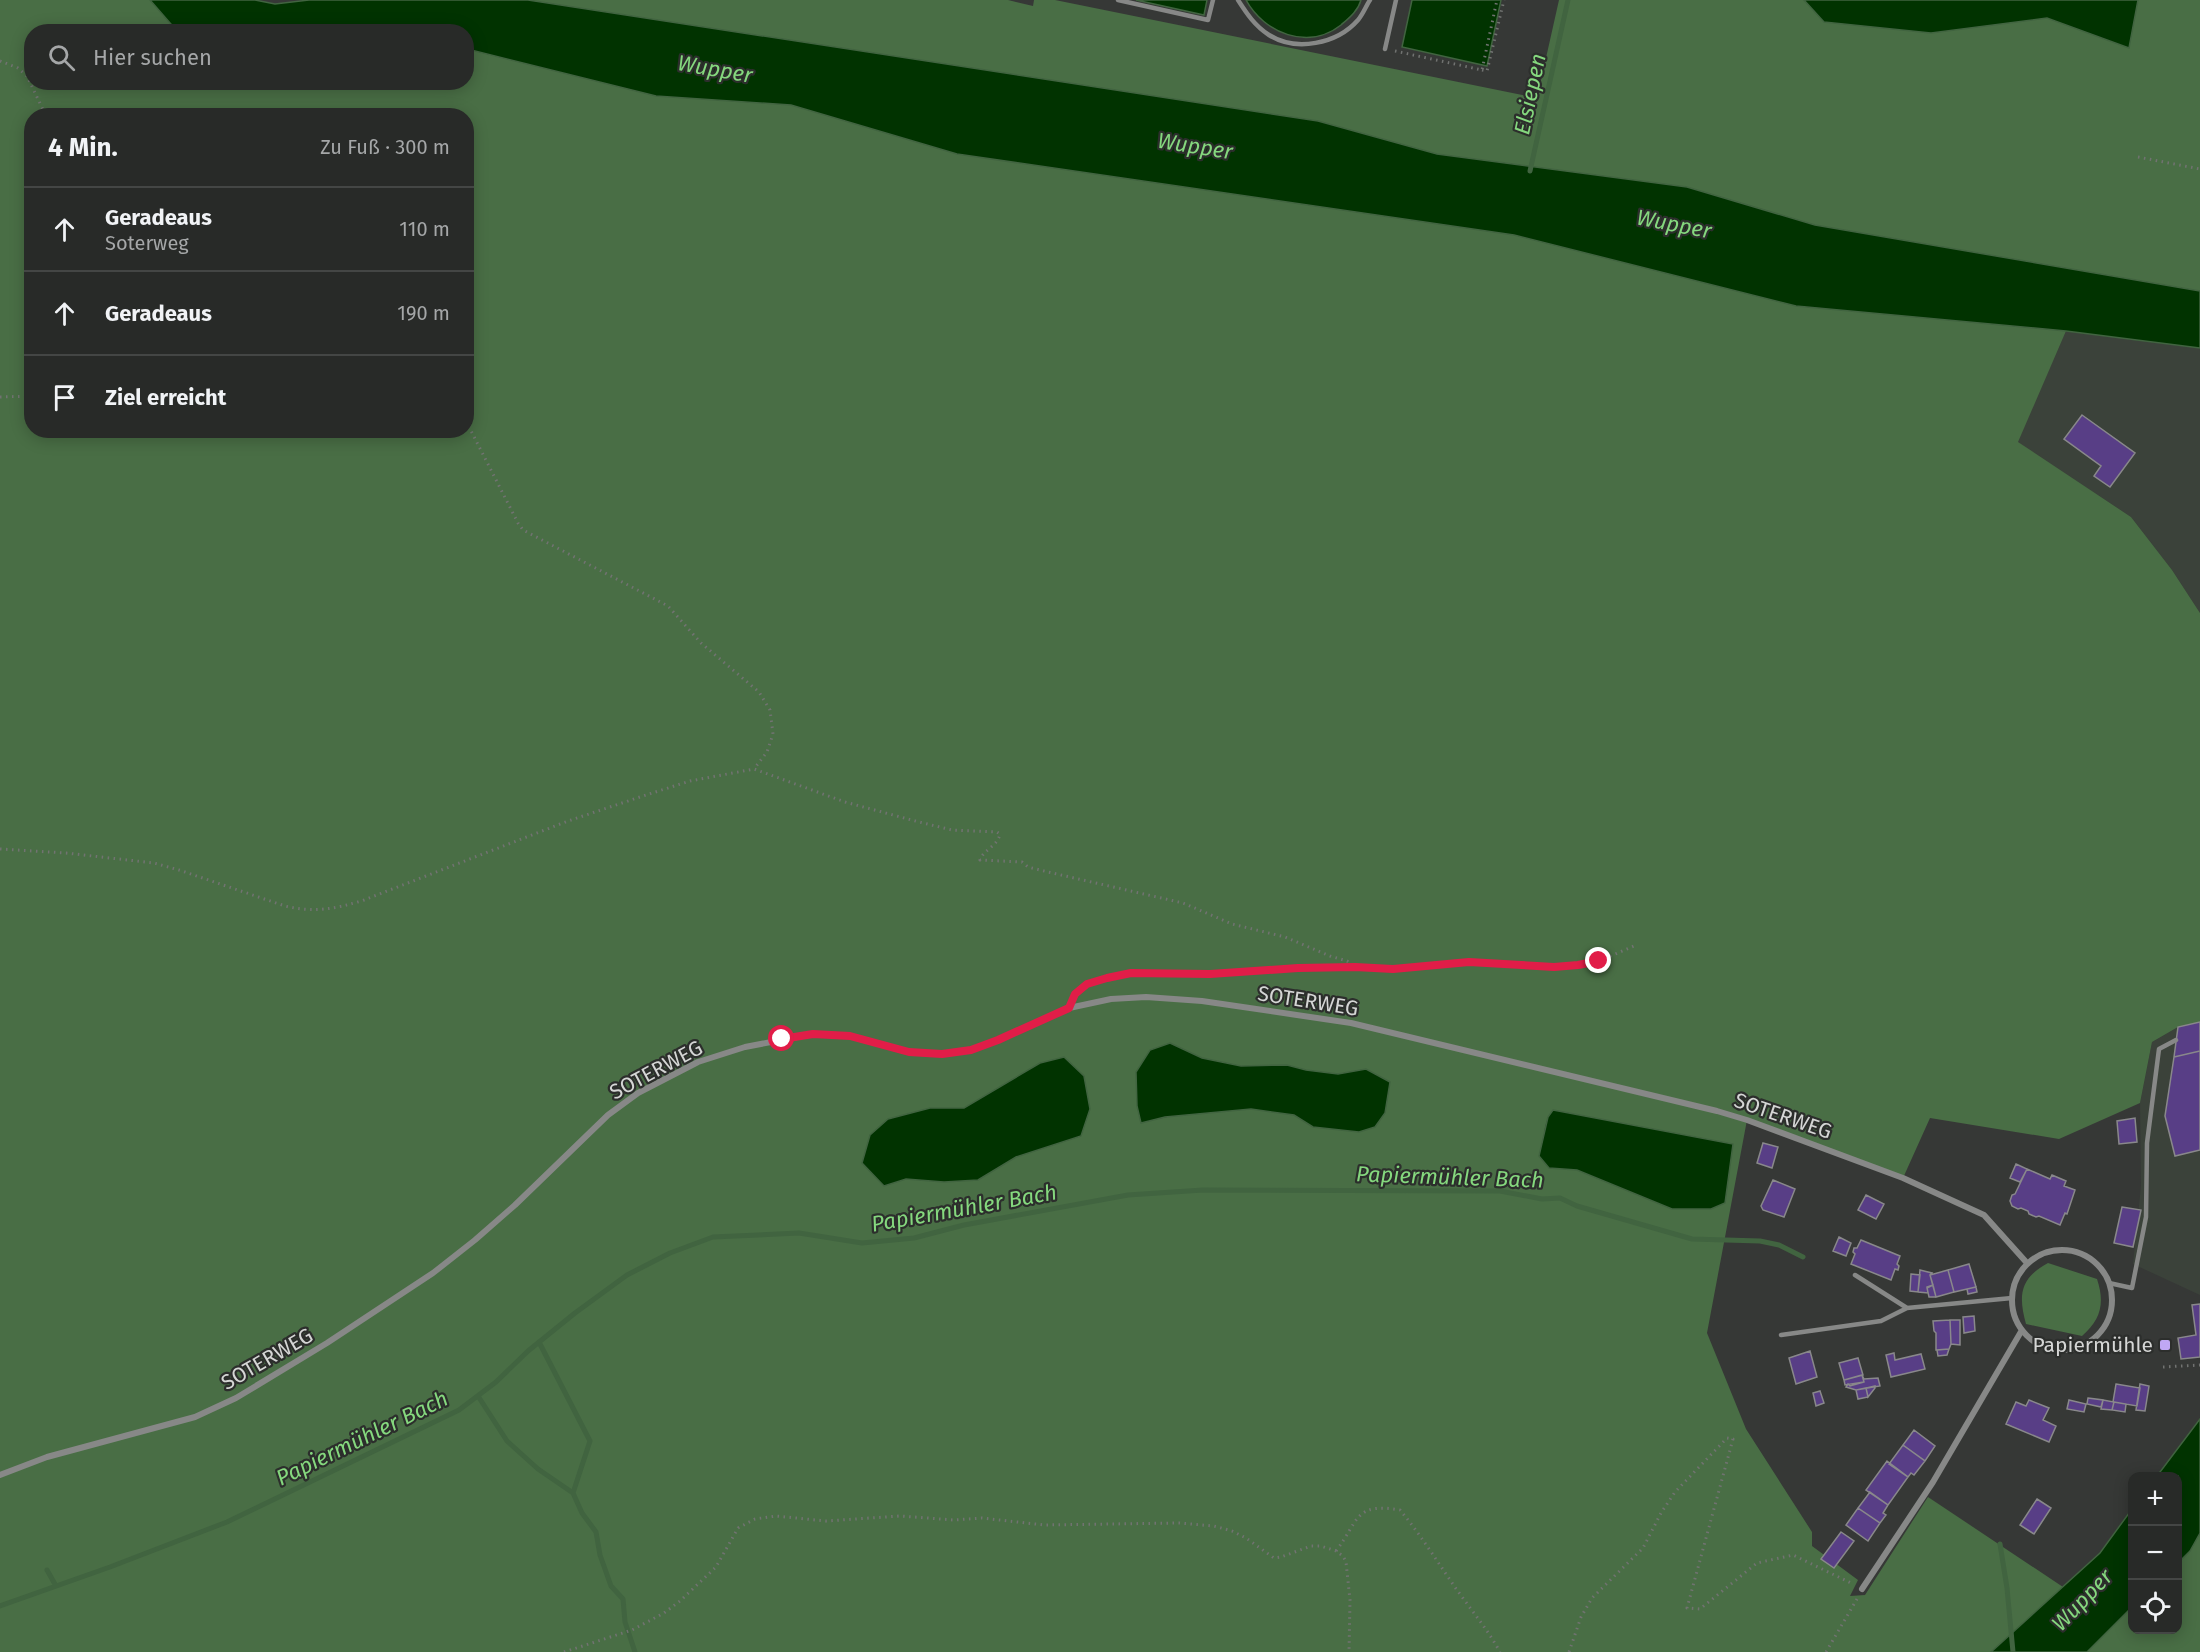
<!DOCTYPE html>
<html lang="de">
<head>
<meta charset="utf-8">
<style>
  :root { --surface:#282a28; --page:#343634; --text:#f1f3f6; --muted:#a5a7a8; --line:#444645 }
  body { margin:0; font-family:"Fira Sans",sans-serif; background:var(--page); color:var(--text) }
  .controls { position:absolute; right:18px; bottom:18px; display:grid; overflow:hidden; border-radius:12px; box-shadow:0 3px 15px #0003 }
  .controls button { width:54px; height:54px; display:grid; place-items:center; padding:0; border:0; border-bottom:2px solid var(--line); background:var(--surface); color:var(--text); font:30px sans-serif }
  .stop { position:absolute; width:18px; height:18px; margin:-14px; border:4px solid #e11d48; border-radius:50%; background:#fff }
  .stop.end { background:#e11d48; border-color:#fff; box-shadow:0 2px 6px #0008 }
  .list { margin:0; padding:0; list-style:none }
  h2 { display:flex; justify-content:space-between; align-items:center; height:78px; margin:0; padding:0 24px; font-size:26px }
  h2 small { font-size:20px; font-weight:400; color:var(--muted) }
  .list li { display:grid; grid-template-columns:39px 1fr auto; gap:18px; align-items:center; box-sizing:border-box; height:84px; padding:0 24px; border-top:2px solid var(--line) }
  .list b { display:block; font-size:22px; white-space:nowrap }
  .list p { margin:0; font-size:20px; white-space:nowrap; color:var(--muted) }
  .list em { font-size:20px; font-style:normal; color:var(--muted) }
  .icon { flex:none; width:33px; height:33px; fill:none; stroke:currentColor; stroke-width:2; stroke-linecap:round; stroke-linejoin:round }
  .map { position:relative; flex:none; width:2200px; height:1652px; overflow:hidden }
  .search { position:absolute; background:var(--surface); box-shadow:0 3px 15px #0003; left:24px; top:24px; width:450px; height:66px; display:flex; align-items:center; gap:15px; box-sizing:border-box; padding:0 21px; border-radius:24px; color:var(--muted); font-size:22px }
  .panel { position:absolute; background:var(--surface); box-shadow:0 3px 15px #0003; left:24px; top:108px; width:450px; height:330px; border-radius:24px }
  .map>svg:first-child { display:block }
</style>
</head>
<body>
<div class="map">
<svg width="2200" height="1652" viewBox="0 0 2200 1652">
  <rect width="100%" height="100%" fill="#363836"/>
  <path fill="#3b423a" d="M2066 331 2200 348V613L2172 570 2131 517 2017 442Z
    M2200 1022V1295L2133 1264 2141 1186 2140 1103 2152 1042 2178 1027Z"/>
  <path fill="#496e45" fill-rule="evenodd" d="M0 0H150L177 31 32 32V82H466L467 49 656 96 791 105 957 154 1514 235 1796 306 2066 331 2018 442 2131 517 2172 570 2200 613V1022L2178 1027 2152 1042 2140 1103 2059 1139 1930 1118 1903 1178 1747 1120 1707 1333 1746 1429 1812 1532V1546L1858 1580 1850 1596 1865 1595 1928 1497 2063 1587 1992 1652H0ZM32 116H466V430H32ZM1170 1043 1202 1058 1241 1066 1287 1065 1306 1070 1338 1074 1366 1069 1313 1127C1307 1123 1300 1117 1293 1115 1252 1103 1183 1112 1141 1123ZM997 1091 1081 1136 1016 1157 978 1180 944 1182 906 1179 884 1186 930 1108H964ZM1553 1110 1672 1209 1577 1170 1549 1168C1545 1147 1539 1128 1553 1110Z
    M528 0H1008L1033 6 1034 0H1055L1537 98 1559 0H2200V291L1815 225 1687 187 1437 154 1318 121Z
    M2048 1263 2097 1279C2105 1303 2101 1320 2082 1336L2026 1324C2018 1295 2020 1278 2048 1263Z
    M2200 1533V1652H2087L2132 1607V1630H2178V1563L2190 1551Z"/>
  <path fill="#013300" stroke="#416440" stroke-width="1.5" d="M150 0H255L275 4 309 0H528L1318 121 1437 154 1687 187 1815 225 2200 291V348L2066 331 1796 306 1514 235 957 154 791 105 656 96 467 49 466 32 177 31Z
    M1136 0H1207L1204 15Z
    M1246 0H1361C1358 11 1349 18 1341 25 1308 51 1264 33 1246 0Z
    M1412 0H1501L1487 66 1402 47Z
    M1804 0H2138L2129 48 2047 18 1931 33 1824 22Z
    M1170 1043 1202 1058 1241 1066 1287 1065 1306 1070 1338 1074 1366 1069 1390 1082 1385 1113 1375 1127 1359 1132 1313 1127 1294 1115 1251 1109 1165 1117 1141 1123 1137 1106 1136 1072 1150 1050Z
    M1064 1057 1084 1076 1090 1109 1081 1136 1016 1157 978 1180 944 1182 906 1179 884 1186 862 1163 870 1135 888 1119 930 1108H964L1040 1063Z
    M1553 1110 1733 1144 1725 1203 1711 1209H1672L1577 1170 1549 1168 1539 1156 1548 1117Z
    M2200 1419V1533L2190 1551 2178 1563V1476H2157Z
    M2132 1509V1607L2087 1652H1991L2100 1553Z"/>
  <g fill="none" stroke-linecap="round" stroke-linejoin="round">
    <path stroke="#416440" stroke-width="5" d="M1530 171 1568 0
      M539 1342 590 1441 573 1493 582 1513 596 1532 600 1555 611 1586 623 1599 625 1622 635 1652
      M478 1396 507 1441 538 1469 573 1493
      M2000 1544 2007 1588 2013 1652
      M47 1570 56 1586
      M0 1606 110 1567 227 1522 459 1410 496 1382 528 1351 575 1313 627 1275 670 1253 713 1237 799 1233 862 1243 914 1238 964 1225 1128 1195 1203 1190 1500 1191 1542 1199 1560 1198 1577 1206 1692 1239 1760 1241 1779 1245 1803 1257"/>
  </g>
  <path fill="#583e86" stroke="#89888b" stroke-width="1.5" d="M2082 415 2135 453 2110 487 2094 476 2101 466 2064 439Z
    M2200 1022V1051L2174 1057 2178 1027Z
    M2200 1051V1150L2175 1156 2165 1116 2174 1057Z
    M2135 1118 2137 1142 2119 1144 2117 1121Z
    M1763 1143 1778 1147 1772 1168 1757 1163Z
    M2016 1164 2027 1169 2020 1182 2010 1178Z
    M2027 1169 2050 1179 2052 1175 2066 1181 2064 1186 2075 1190 2067 1214 2065 1213 2060 1225 2039 1216 2036 1217 2029 1214 2028 1211 2021 1208 2018 1209 2012 1206 2010 1201 2012 1195 2015 1194Z
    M1773 1180 1795 1189 1784 1217 1763 1210 1761 1206Z
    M1866 1195 1884 1204 1876 1219 1858 1210Z
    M2122 1207 2141 1210 2133 1247 2114 1243Z
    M1839 1237 1851 1243 1846 1256 1833 1251Z
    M1861 1240 1900 1256 1897 1264 1899 1266 1898 1270 1895 1269 1891 1280 1851 1264 1855 1254 1853 1252 1854 1248H1857Z
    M1969 1264 1976 1287 1954 1292 1948 1270Z
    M1920 1270 1932 1273 1930 1275 1933 1285 1927 1287 1928 1293 1918 1292Z
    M1948 1270 1954 1292 1936 1297 1930 1275Z
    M1911 1274 1920 1275 1918 1292 1910 1291Z
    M1933 1285 1936 1297H1929L1927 1288Z
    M1976 1287 1977 1292 1968 1294 1967 1289Z
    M2200 1304V1357L2181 1359 2178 1338 2196 1335 2192 1305Z
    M1974 1316 1975 1331 1964 1333 1963 1317Z
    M1950 1320 1951 1344 1949 1349 1936 1350V1333L1934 1331 1933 1321Z
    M1950 1320H1960V1345L1951 1344Z
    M1949 1349 1947 1355 1938 1356 1937 1350Z
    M1810 1351 1817 1377 1796 1384 1789 1358Z
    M1894 1353 1895 1360 1921 1354 1925 1369 1891 1377 1886 1355Z
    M1858 1358 1863 1375 1844 1380 1839 1363Z
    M1862 1375 1864 1379 1878 1378 1880 1386 1856 1390 1846 1387 1848 1384 1850 1386 1864 1382Z
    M1862 1375 1864 1382 1845 1385 1844 1380Z
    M2116 1384 2140 1388 2137 1406 2113 1402Z
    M2140 1384 2149 1386 2145 1411 2136 1410Z
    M1875 1386V1388L1868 1397 1866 1388Z
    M1866 1388 1868 1397 1858 1399 1856 1390Z
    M1820 1391 1824 1403 1816 1406 1813 1393Z
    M2088 1398 2103 1400 2101 1407 2087 1404Z
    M2029 1400 2049 1408 2043 1420 2056 1426 2049 1442 2006 1424 2016 1402 2026 1406Z
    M2069 1400 2086 1404 2084 1412 2067 1409Z
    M2103 1400 2114 1402 2112 1410 2101 1409Z
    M2114 1402 2126 1404 2125 1412 2112 1410Z
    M1914 1430 1935 1446 1925 1461 1903 1445Z
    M1903 1445 1925 1461 1914 1475 1911 1473 1908 1477 1889 1464Z
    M1887 1461 1908 1477 1888 1505 1866 1490Z
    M1870 1492 1888 1505 1883 1513 1886 1515 1880 1523 1858 1508Z
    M2037 1499 2051 1508 2034 1534 2020 1525Z
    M1858 1508 1880 1523 1868 1541 1846 1525Z
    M1841 1532 1854 1541 1834 1568 1821 1559Z"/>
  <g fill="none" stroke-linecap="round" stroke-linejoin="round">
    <path stroke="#717371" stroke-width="3" stroke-dasharray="1.5 4.5" stroke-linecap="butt" d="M1395 51 1482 70 1497 0
      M0 61 18 68 27 76 46 116
      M1482 70 1487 71 1504 0
      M2138 157 2200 169
      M0 397 32 396
      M466 421 518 523 523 530 668 606 701 643 759 692 770 710 773 734 767 752 754 769
      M0 849 66 853 154 863 179 870 285 906C313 913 336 909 364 900L568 821 646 795 690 781 754 769 845 802 919 822 952 830 997 832 1000 834C997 847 984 849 980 860L1022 862 1028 867 1048 872 1183 903 1232 924 1285 937 1330 956 1347 961 1355 967
      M1077 993 1087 984 1107 978 1131 973 1210 974 1298 968 1355 967 1393 969 1469 962 1554 967 1599 961 1634 946
      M2163 1367 2200 1365
      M1336 1551C1359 1521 1354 1502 1400 1510 1421 1535 1438 1563 1457 1590 1472 1611 1488 1630 1500 1652
      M564 1652 632 1630 664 1613 680 1601 716 1567 738 1528 755 1519 776 1516 826 1521 900 1516 954 1520 982 1518 1044 1525 1179 1523 1214 1526 1232 1531 1246 1538 1274 1558 1281 1557 1311 1546H1321L1336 1551 1343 1556 1346 1562 1350 1600 1349 1652
      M1569 1652 1581 1617 1592 1598 1643 1548 1661 1513 1675 1492 1727 1438 1733 1439 1687 1608 1700 1609 1757 1563 1793 1555 1851 1583
      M1826 1652 1857 1599"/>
    <path stroke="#878887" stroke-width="4.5" d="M1118 0 1208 20 1213 0
      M1238 0C1247 14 1255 26 1269 35 1296 52 1337 44 1358 20 1363 14 1366 6 1370 0
      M1385 49 1396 0
      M1855 1275 1907 1308 2012 1298
      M2109 1283 2132 1288 2146 1217 2147 1143 2159 1049 2176 1040
      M1781 1335 1881 1321 1907 1308"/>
    <path stroke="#878887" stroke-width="6" d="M2012 1300a50 50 0 1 1 100 0a50 50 0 1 1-100 0Z
      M0 1475 47 1457 195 1417 236 1398 327 1343 433 1273 475 1240 515 1205 608 1115 638 1093 698 1062 745 1047 813 1034 850 1036 909 1052 942 1054 971 1050 998 1040 1069 1008 1111 999 1146 997 1202 1001 1351 1023 1717 1111 1747 1120 1903 1178 1984 1215 2027 1263
      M1862 1589 1933 1482 2022 1330"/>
  </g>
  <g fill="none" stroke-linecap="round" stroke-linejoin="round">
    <path stroke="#e11d48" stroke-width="8" d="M782 1039 813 1034 850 1036 909 1052 942 1054 971 1050 998 1040 1069 1008 1075 994 1087 984 1107 978 1131 973 1210 974 1298 968 1355 967 1393 969 1469 962 1554 967 1578 965 1599 961"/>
  </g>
  <rect fill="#c0a8f4" stroke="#2c2e2c" stroke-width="2" x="2159" y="1339" width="12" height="12" rx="3"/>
  <g text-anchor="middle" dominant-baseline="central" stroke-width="4.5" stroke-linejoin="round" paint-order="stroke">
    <g font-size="21" fill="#d5d6d5" stroke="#2c2e2c">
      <text transform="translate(1308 1001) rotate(9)">SOTERWEG</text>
      <text transform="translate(656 1070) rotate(-28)">SOTERWEG</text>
      <text transform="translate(1783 1116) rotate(19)">SOTERWEG</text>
      <text transform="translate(267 1359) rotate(-30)">SOTERWEG</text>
    </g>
    <g font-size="21" fill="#d5d6d5" stroke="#2c2e2c" text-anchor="end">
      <text x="2153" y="1345">Papiermühle</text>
    </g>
    <g font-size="22" font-style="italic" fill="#85d87e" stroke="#2c2e2c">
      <text transform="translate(715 69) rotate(10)">Wupper</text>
      <text transform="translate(1530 94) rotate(-78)">Elsiepen</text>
      <text transform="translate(1195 146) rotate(9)">Wupper</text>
      <text transform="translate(1674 224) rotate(11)">Wupper</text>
      <text transform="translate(1450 1177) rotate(2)">Papiermühler Bach</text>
      <text transform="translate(964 1208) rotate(-10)">Papiermühler Bach</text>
      <text transform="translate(362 1438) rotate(-26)">Papiermühler Bach</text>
      <text transform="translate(2082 1600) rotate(-46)">Wupper</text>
    </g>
  </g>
</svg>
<div class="controls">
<button>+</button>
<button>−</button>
<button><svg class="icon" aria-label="locate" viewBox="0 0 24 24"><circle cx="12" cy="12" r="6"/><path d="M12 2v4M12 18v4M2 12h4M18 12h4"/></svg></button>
</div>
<div class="stop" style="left:782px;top:1039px"></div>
<div class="stop end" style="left:1599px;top:961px"></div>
<div class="search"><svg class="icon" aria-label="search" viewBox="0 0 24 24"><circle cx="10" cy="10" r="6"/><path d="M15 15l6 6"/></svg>Hier suchen</div>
<section class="panel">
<h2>4 Min.<small>Zu Fuß · 300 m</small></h2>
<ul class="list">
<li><svg class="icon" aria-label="ahead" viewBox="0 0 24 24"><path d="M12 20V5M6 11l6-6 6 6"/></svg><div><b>Geradeaus</b><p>Soterweg</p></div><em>110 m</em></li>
<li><svg class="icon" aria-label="ahead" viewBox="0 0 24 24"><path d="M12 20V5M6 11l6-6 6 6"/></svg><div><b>Geradeaus</b></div><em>190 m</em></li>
<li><svg class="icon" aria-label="arrive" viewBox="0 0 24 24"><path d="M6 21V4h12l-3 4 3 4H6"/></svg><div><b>Ziel erreicht</b></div></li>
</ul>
</section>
</div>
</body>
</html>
